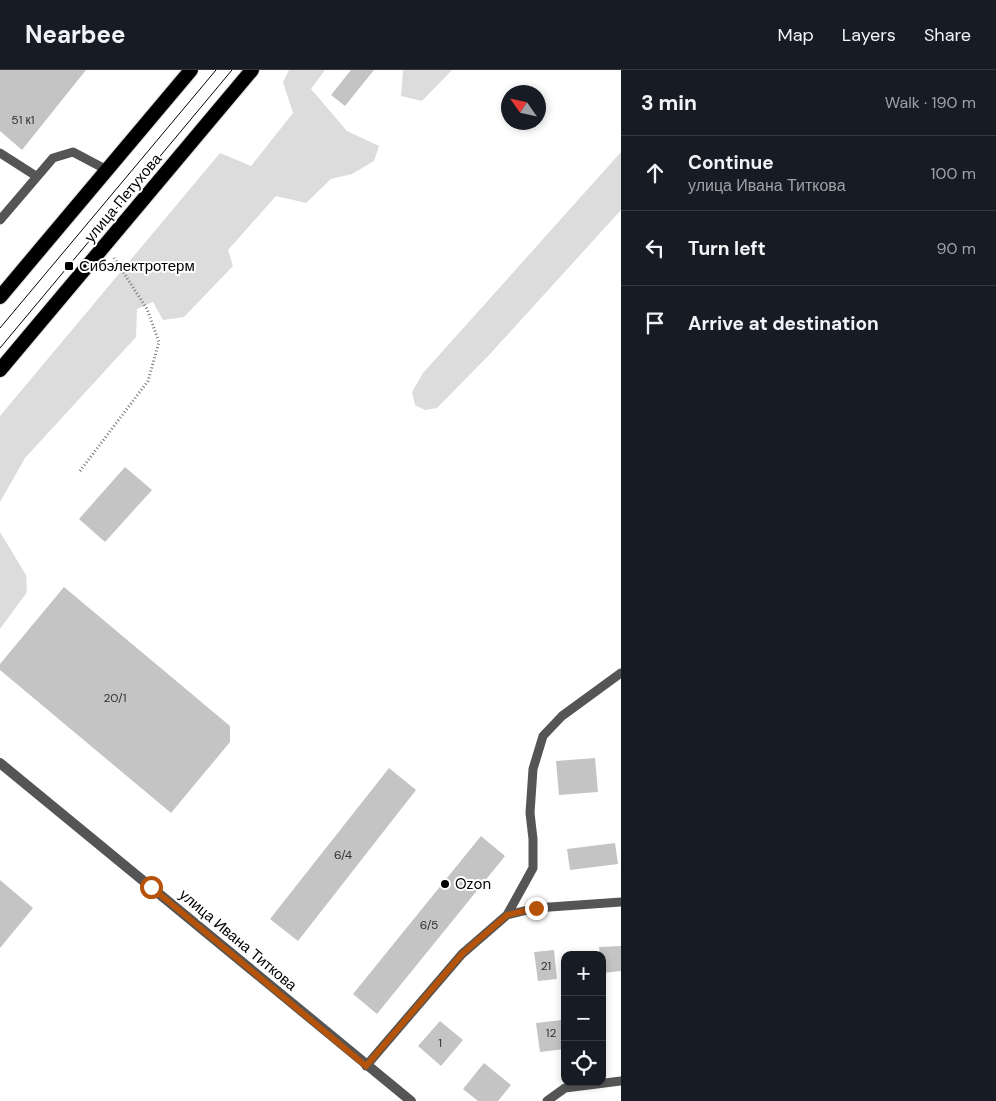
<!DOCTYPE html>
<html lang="en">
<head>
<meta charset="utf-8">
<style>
  :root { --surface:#171b24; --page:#20242c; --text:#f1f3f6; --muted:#9ea1a6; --line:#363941 }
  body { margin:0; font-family:"DM Sans",sans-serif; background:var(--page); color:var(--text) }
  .controls { position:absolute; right:15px; bottom:15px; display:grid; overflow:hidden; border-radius:10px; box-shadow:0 2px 8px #0003 }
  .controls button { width:45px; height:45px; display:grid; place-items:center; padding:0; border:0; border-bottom:1px solid var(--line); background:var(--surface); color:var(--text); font:25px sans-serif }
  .compass { position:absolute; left:501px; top:15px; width:45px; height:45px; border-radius:50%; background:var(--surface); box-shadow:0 2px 8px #0003; rotate:304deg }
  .stop { position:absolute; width:15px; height:15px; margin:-11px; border:4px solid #b45309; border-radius:50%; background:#fff }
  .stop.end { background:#b45309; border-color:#fff; box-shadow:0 1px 5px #0008 }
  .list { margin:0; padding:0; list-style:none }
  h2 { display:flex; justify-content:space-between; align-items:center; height:65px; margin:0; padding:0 20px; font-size:21px }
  h2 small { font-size:16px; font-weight:400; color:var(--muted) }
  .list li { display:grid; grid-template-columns:32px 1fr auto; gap:15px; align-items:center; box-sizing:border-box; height:75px; padding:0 20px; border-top:1px solid var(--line) }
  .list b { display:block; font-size:19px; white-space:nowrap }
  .list p { margin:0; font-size:16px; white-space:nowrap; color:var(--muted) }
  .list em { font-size:16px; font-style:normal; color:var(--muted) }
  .icon { flex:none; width:28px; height:28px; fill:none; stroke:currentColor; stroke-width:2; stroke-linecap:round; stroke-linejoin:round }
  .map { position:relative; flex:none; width:621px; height:1031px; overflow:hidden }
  header { display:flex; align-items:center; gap:30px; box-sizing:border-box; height:70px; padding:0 25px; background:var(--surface); border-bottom:1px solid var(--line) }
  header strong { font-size:24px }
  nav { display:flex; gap:28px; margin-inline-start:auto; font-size:18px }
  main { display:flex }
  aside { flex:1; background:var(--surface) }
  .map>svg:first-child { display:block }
</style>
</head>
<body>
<header>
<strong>Nearbee</strong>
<nav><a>Map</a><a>Layers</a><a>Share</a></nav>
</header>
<main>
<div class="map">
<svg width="621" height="1031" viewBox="0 0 621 1031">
  <rect width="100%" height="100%" fill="#fff"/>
  <path fill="#dcdcdc" d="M289 0H325L311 19 347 61 379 76 374 91 352 104 331 109 306 133 276 126 228 180 233 196 184 247 163 250 153 232 137 239 136 267 25 388 0 432V346L220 83 251 96 293 43 283 12Z
    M403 0H452L422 31 401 26Z
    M621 82V140L490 284 437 338 425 340 415 335 412 322 423 303Z
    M0 462 26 505 27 522 0 559Z"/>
  <path fill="#c4c4c4" d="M0 0H86L22 80 0 61Z
    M351 0H374L345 36 331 25Z
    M125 397 152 420 105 472 79 449Z
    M64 517 230 656V672L171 743 0 600V594Z
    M595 688 598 722 559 725 556 691Z
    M389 698 416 720 298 871 270 849Z
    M481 766 505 786 377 944 353 924Z
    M615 773 618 794 570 800 567 779Z
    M0 810 33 838 0 878Z
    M621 876V901L602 903V885H600L599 877Z
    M554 880 557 909 538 911 534 882Z
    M562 950 565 979 540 982 536 953Z
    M440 951 463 970 441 996 418 976Z
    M484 993 511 1015 498 1031H478L463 1019Z"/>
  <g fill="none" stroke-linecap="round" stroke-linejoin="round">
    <defs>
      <path id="trunk" d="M0 227 191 0
        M0 300 252 0"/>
    </defs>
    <use href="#trunk" stroke="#dbdbdb" stroke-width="16"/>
    <path stroke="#777" stroke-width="3" stroke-dasharray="1 2.5" stroke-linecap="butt" d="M80 401 148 311 159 272 147 239 114 188"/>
    <path stroke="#555" stroke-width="9" d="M0 83 36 106
      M0 150 53 88 73 82 107 100
      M507 845 533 798V769L530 743 533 699 543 666 562 646 621 603
      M366 996 462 884 507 845 536 838 621 832
      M547 1031 565 1018 621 1011"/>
    <path stroke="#555" stroke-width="10" d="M0 693 411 1031"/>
    <use href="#trunk" stroke="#000" stroke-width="14"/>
    <path stroke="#000" stroke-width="1" d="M0 258 216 0
      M0 278 232 0"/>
  </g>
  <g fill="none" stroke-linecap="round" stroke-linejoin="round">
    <path stroke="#b45309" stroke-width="6" d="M151 817 366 996 462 884 507 845 536 838"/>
  </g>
  <g fill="#000" stroke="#fff" stroke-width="2">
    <rect x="64" y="191" width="10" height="10" rx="2.5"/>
    <circle cx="445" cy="814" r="5"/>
  </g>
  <g text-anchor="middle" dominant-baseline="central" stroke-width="4" stroke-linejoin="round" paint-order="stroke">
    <g font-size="12" fill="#313131">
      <text x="23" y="50">51 к1</text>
      <text x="115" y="628">20/1</text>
      <text x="343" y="785">6/4</text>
      <text x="429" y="855">6/5</text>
      <text x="546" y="896">21</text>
      <text x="551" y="963">12</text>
      <text x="440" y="973">1</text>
    </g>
    <g font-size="15" fill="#000" stroke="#fff">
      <text transform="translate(123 128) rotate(-50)">улица Петухова</text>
      <text transform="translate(238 870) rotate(40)">улица Ивана Титкова</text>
    </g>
    <g font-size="15" fill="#000" stroke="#fff" text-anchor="start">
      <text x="79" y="196">Сибэлектротерм</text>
      <text x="455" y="814">Ozon</text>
    </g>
  </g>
</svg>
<div class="controls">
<button>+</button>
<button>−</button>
<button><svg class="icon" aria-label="locate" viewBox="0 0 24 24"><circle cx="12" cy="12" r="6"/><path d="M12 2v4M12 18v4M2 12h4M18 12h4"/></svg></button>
</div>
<svg class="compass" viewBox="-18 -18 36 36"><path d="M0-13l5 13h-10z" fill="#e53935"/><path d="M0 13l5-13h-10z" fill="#9ea1a6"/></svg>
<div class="stop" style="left:151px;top:817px"></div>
<div class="stop end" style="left:536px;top:838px"></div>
</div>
<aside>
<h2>3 min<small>Walk · 190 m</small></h2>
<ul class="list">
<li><svg class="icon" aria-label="ahead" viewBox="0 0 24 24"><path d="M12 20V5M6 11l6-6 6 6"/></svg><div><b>Continue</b><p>улица Ивана Титкова</p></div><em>100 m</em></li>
<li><svg class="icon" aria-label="left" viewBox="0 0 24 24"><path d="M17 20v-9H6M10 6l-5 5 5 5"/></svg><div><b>Turn left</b></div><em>90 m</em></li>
<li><svg class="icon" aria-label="arrive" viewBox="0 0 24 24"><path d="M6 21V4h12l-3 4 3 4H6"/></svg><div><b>Arrive at destination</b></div></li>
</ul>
</aside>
</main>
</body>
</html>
